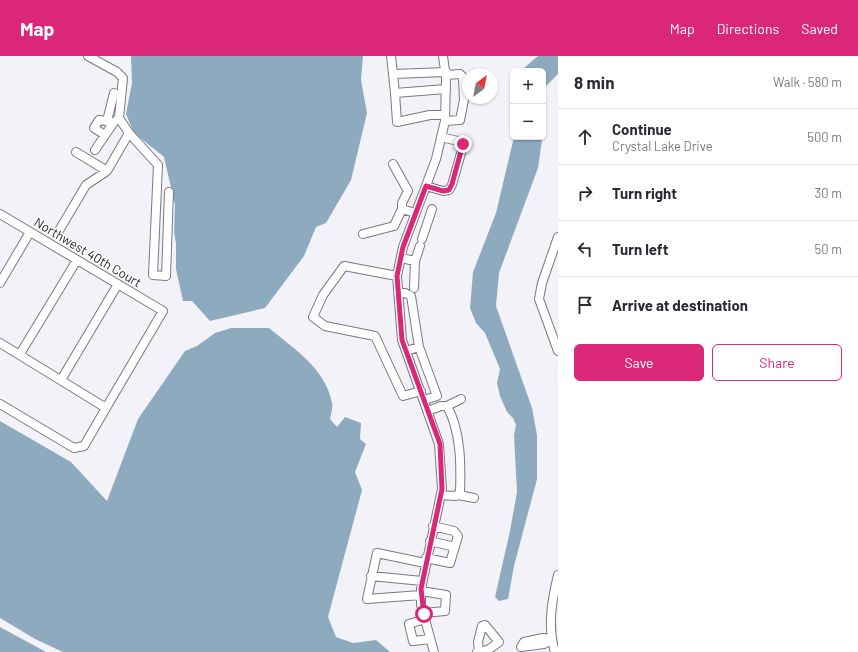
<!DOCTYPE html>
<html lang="en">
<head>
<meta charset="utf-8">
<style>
  :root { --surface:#fff; --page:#f7f7f7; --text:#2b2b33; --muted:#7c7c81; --line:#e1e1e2; --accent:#db2777 }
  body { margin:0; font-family:Barlow,sans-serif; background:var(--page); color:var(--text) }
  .controls { position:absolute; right:12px; top:12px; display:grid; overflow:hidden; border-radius:6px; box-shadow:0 1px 3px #0004 }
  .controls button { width:36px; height:36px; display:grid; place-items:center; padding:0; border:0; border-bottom:1px solid var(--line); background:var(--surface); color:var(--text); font:20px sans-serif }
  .compass { position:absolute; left:462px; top:12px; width:36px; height:36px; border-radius:50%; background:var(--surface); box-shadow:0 1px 3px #0004; rotate:32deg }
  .stop { position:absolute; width:12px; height:12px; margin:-9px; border:3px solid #db2777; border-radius:50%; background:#fff }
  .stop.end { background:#db2777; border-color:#fff; box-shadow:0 1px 4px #0008 }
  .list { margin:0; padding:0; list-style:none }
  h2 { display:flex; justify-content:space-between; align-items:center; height:52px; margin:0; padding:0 16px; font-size:17px }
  h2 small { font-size:13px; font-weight:400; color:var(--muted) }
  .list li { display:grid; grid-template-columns:26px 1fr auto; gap:12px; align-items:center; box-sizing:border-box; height:56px; padding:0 16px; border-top:1px solid var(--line) }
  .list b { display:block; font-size:15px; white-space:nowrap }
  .list p { margin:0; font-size:13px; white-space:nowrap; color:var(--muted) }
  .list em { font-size:13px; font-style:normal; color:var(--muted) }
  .actions { display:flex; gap:8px; padding:12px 16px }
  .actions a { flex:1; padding:9px 0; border:1px solid var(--accent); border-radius:6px; text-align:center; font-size:14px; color:var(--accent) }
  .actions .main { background:var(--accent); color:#fff }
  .icon { flex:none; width:22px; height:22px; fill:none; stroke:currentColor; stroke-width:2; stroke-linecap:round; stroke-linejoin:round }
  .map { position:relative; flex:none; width:558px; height:596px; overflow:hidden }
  header { display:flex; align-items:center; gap:24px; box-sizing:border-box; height:56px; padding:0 20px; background:var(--accent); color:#fff }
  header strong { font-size:19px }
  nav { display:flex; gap:22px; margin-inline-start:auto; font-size:14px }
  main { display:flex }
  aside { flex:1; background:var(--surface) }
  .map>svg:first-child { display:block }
</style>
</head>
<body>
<header>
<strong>Map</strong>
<nav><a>Map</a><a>Directions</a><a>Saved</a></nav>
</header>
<main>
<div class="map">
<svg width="558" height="596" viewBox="0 0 558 596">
  <rect width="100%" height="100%" fill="#f3f2f8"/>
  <path fill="#8eaabf" d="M131 0H363L361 24 367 57 351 124 326 167 316 171 304 200 265 252 210 265 192 245H183L176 213V187L174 176 175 149 164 101 134 77 126 58 132 27Z
    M538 0H558V18L545 31 543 35V15H523L524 12Z
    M514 81H541L542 84 538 112 499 217 496 250 532 352 537 379V423L514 510 508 543 499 545 495 541 510 475 517 436 514 379 516 369 513 362 507 356 500 340 497 327 500 313 485 277 476 267 470 252 473 216 496 157Z
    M231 272H269C293 292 326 313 332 347 333 352 331 358 330 363L337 371 345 361 361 367 360 383 366 388 355 416 362 434 328 561 336 581 353 587 376 584 390 596H63L35 583 0 562V365L71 406 107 445 138 363 185 295 197 290 215 277Z
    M0 570V571L46 596H0Z"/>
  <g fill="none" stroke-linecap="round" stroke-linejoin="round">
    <defs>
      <path id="minor" d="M88 0 117 16 123 22 119 62 129 77 158 109 153 219 166 220 169 136
        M391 0 393 18
        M446 16 393 18 395 37 446 33
        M395 37 397 66 430 59H445
        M445 65 460 64 464 44 463 21 460 18 446 19
        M112 69 107 65 114 37
        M105 79 94 72 99 64 107 65
        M95 94 114 66 119 62
        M76 96 107 115
        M393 108 408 135 402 147V153
        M426 130 443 135 449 134 452 129 463 90 458 85 441 81
        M0 158 163 255 106 352 0 287
        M57 178 86 129 107 115 129 77
        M363 178 394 170 402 153 415 157
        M558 181 542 227 539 243 558 295
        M422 183 432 153
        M401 202 415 205 414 232
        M415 205 420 190
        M397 220 344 210 323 239 313 261 325 270 375 280 403 340 421 335
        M0 227 30 176
        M398 237H405L411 240 419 291
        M406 295 419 291 437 340 424 344
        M20 298 77 204
        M61 324 118 228
        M0 348 74 392 84 390 106 352
        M447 350 461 343
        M428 355 441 350H447C461 375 461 409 460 436L456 440 441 439
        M458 439 474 442
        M430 485 455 491
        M426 502 450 507 458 480 454 475 433 470
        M371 520 422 525
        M421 535 446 539 445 555 424 557
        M421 539 367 543 377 497 425 507
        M425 563 409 568 413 585 430 583
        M543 582 552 583 544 588 521 591 524 586Z
        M434 596 421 549V533L442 433 439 388 402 284 397 220 403 191 436 103 445 65 446 22 443 0
        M477 596 488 594 499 586 485 569 482 570 478 586 479 596
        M555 596C547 570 552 544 558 519"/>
    </defs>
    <use href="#minor" stroke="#7a797e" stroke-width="10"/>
    <use href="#minor" stroke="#fff" stroke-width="8"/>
  </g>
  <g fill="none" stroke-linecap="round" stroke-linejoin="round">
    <path stroke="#db2777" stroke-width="5" d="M424 558 421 533 442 433 440 388 402 284 397 220 403 191 426 130 443 135 449 134 452 128 463 88"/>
  </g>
  <g text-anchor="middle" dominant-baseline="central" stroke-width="3" stroke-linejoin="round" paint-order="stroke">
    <g font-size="13" fill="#252527" stroke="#fff">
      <text transform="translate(88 196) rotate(31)">Northwest 40th Court</text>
    </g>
  </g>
</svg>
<div class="controls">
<button>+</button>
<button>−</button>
</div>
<svg class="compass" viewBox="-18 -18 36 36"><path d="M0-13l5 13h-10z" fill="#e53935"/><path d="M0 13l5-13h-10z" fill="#7c7c81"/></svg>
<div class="stop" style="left:424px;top:558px"></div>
<div class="stop end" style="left:463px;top:88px"></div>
</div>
<aside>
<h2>8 min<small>Walk · 580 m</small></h2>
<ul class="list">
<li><svg class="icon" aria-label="ahead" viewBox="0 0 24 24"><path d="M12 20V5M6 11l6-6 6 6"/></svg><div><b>Continue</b><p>Crystal Lake Drive</p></div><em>500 m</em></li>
<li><svg class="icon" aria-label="right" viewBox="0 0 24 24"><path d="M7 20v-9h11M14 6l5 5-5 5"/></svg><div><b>Turn right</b></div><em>30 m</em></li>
<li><svg class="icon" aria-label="left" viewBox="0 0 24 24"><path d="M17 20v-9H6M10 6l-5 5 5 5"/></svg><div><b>Turn left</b></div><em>50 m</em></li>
<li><svg class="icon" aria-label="arrive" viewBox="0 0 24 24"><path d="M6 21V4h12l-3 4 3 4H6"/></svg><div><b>Arrive at destination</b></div></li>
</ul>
<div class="actions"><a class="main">Save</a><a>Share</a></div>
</aside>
</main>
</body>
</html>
